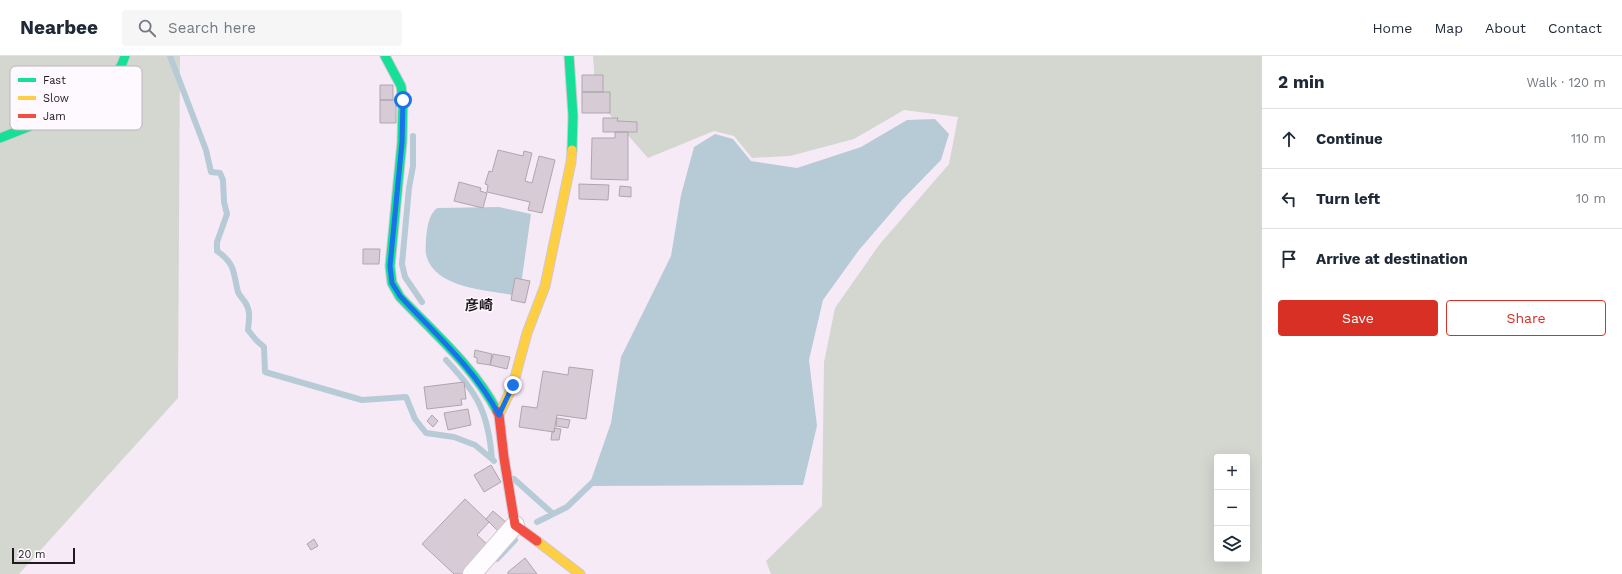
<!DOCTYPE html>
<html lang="en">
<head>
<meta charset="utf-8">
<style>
  :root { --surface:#fff; --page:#f6f6f7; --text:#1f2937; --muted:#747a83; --line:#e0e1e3; --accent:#d93025 }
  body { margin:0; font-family:"Work Sans","Noto Sans JP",sans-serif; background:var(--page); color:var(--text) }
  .controls { position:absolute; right:12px; bottom:12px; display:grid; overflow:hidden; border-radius:4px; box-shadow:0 4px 16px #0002 }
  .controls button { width:36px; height:36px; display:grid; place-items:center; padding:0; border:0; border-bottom:1px solid var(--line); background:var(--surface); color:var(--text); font:20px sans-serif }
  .scale { position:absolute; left:12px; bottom:10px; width:63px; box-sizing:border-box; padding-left:4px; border:2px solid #211820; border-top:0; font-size:11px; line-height:14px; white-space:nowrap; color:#211820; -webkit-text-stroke:3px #fef9fe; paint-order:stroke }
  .stop { position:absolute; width:12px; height:12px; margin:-9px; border:3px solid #1a73e8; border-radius:50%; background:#fff }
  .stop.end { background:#1a73e8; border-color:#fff; box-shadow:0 1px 4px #0008 }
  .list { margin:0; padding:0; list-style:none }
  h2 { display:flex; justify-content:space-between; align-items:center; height:52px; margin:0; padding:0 16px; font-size:17px }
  h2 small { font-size:13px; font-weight:400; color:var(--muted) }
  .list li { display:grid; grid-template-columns:26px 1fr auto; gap:12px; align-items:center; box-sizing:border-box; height:60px; padding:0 16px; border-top:1px solid var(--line) }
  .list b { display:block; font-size:15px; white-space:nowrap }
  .list em { font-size:13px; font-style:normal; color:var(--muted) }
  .actions { display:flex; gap:8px; padding:12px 16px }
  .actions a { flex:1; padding:9px 0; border:1px solid var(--accent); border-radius:4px; text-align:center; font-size:14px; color:var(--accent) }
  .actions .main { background:var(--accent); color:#fff }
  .icon { flex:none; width:22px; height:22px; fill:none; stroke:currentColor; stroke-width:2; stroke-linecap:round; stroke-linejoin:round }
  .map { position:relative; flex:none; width:1262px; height:518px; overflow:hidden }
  header { display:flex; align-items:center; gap:24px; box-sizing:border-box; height:56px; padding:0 20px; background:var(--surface); border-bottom:1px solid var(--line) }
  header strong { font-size:19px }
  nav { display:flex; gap:22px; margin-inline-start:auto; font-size:14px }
  .search { width:280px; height:36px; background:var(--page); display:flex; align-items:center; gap:10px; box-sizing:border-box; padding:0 14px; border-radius:4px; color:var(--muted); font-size:15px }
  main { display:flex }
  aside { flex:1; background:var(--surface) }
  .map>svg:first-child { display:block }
</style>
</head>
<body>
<header>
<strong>Nearbee</strong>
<div class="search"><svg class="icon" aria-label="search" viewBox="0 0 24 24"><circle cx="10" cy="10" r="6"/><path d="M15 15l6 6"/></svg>Search here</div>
<nav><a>Home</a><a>Map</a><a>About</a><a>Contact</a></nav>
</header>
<main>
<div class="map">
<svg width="1262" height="518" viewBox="0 0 1262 518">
  <rect width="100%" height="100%" fill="#f7eaf7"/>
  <path fill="#d3d7d0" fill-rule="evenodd" d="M0 0H180L178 342 19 518H0Z
    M593 0H1262V518H771L766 505 822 450 824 306 835 252 879 189 949 108 958 61 904 54 854 83 790 100 752 102 734 80 714 75 648 102 596 43ZM1217 401H1247V503H1217Z"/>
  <path fill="#b7cbd7" d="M935 63 949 78 941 104 902 144 859 194 823 244 809 304 817 370 803 429 589 430 611 367 621 301 671 200 681 139 694 91 715 78 733 83 751 105 797 112 861 91 907 64Z
    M499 151 531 158 522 222 513 239C486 234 433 232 426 198 425 194 426 188 426 183 427 173 428 159 437 152Z"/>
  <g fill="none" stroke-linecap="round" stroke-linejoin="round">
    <path stroke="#b7cbd7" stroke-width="6" d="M170 0 206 94 211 116 220 117 223 124 224 146 227 158 217 186V195C236 208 233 217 238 236 239 239 243 243 245 246 251 255 249 263 248 274L256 284 264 291 265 316 362 344 406 341 415 363 426 377 454 381 475 389 492 403
      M413 80V110L409 132 402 208 405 221 422 246
      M446 304C478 338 488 356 492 403L494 405
      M514 423 552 457
      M537 466 567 451 594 425
      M497 503 515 484"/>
  </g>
  <path fill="#d7ccd6" stroke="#b0a5af" d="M582 19H603V36H582Z
    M380 29H393V44H380Z
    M582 36H610V57H582Z
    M380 44H396V67H380Z
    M603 62H618L617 65 637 66V76H603Z
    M615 76H628V124L591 123 592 82H615Z
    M498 94 523 100 524 95 532 97 525 125 532 127 539 100 555 104 542 157 528 154 530 146 487 136 488 129 485 128 489 115 492 116Z
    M459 126 481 132 480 135 487 137 483 152 454 145Z
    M579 128 609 129 608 144 579 143Z
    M620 130 631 131V141L619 140Z
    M363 193H380L379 208H363Z
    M515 222 530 225 525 247 511 244Z
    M475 294 492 298 490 309 477 307V302L474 301Z
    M493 298 510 301 507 313 490 309Z
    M569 311 593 314 586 363 557 359 554 376 519 371 522 350 537 352 543 315 568 319Z
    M464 326 466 343H461L462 349 427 353 424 331Z
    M468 353 471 369 448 374 444 357Z
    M432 359 438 365 433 371 427 365Z
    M557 362 570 364 568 372 556 370Z
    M555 372 561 373 559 384H551L552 376H554Z
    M491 409 501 426 484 436 474 419Z
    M465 443 489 466 477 479 489 490 463 518H454L422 488Z
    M493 455 507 467 499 476 486 463Z
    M314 483 318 490 311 494 307 488Z
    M525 502 537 518H508V516Z"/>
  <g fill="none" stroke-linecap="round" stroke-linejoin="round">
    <defs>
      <path id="street" d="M472 518 515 469"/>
      <path id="fast" d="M385 0 401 30 403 44 402 86 390 210 392 227 400 241C434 277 474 311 497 355
        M569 0 573 60 572 94
        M0 82 102 42 122 8 125 0"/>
      <path id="slow" d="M499 359 513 329 527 277 545 230 571 106 572 94
        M537 485 580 518"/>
      <path id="jam" d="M497 355 499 359 504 402 515 469 537 485"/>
    </defs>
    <use href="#street" stroke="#d1c7d1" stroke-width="20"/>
    <use href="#fast" stroke="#d1c7d1" stroke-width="11"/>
    <use href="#slow" stroke="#d1c7d1" stroke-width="11"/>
    <use href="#jam" stroke="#d1c7d1" stroke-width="11"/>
    <use href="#street" stroke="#fefcfe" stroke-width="18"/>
    <use href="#fast" stroke="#16e098" stroke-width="9"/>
    <use href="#slow" stroke="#ffcf43" stroke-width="9"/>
    <use href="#jam" stroke="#f24e42" stroke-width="9"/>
  </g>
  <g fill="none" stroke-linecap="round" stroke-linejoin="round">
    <path stroke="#1a73e8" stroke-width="5" d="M403 44 402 86 390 210 392 227 400 240C435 278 475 313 499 359L513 329"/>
  </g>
  <g text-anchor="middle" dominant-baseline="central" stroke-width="3" stroke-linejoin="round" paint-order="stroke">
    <g font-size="14" font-weight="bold" fill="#211820" stroke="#fef9fe">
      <text x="479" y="249">彦崎</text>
    </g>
  </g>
  <rect x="10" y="10" width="132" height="64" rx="6" fill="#fef9fe" stroke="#bcb6bb" stroke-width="1"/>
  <rect x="18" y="22" width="18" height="4" fill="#16e098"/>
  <rect x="18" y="40" width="18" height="4" fill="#ffcf43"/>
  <rect x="18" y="58" width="18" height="4" fill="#f24e42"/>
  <g font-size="11" fill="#211820">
    <text x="43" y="28">Fast</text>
    <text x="43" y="46">Slow</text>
    <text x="43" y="64">Jam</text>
  </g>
</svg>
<div class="controls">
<button>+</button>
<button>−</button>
<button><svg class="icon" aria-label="layers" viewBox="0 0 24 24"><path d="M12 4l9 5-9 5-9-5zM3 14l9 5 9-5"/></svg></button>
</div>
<div class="scale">20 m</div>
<div class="stop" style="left:403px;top:44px"></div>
<div class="stop end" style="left:513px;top:329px"></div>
</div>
<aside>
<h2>2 min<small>Walk · 120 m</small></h2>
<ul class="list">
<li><svg class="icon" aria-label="ahead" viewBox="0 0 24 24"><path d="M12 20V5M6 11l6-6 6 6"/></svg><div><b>Continue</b></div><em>110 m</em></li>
<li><svg class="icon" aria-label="left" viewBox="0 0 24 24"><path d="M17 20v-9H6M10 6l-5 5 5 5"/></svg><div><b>Turn left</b></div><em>10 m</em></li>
<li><svg class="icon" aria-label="arrive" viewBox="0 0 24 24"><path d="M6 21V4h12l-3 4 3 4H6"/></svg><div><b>Arrive at destination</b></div></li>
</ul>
<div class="actions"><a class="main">Save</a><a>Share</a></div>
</aside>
</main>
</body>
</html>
